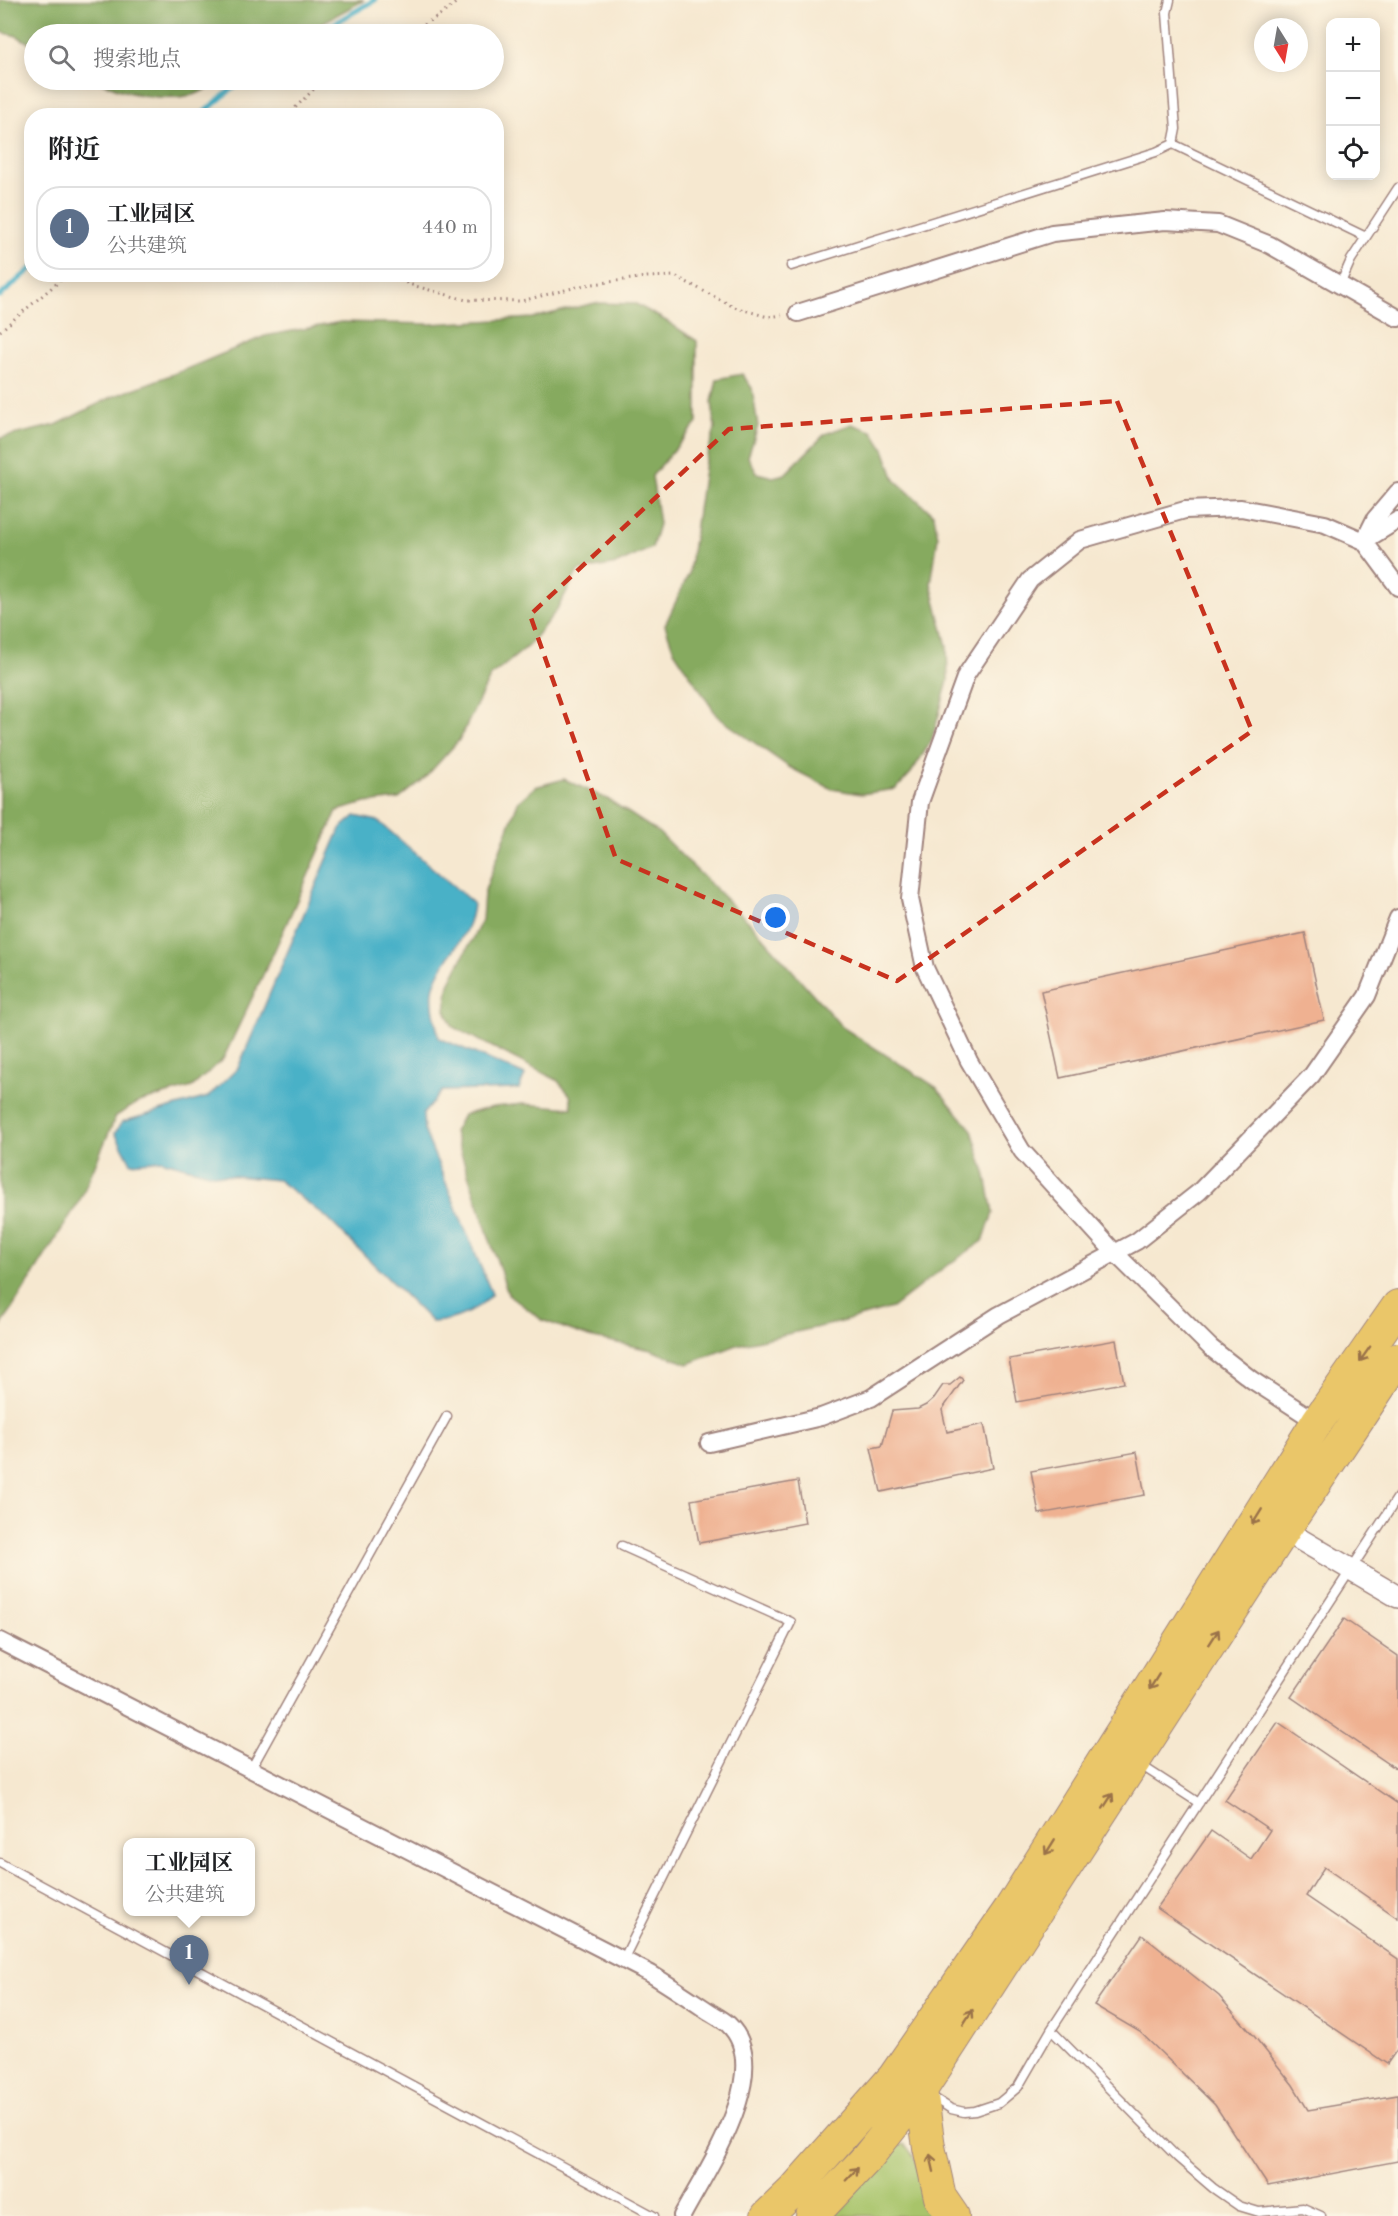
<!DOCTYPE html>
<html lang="zh">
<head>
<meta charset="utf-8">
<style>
  :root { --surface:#fff; --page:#f2f2f2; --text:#202124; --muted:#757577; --line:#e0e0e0; --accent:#c8321e }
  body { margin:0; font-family:"Old Standard TT","Noto Serif SC",serif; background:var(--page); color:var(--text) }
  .controls { position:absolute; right:18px; top:18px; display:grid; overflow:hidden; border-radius:12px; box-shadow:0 3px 15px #0003 }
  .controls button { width:54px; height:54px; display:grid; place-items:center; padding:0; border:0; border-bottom:2px solid var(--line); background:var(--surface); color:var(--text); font:30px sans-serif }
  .compass { position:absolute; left:1254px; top:18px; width:54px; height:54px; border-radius:50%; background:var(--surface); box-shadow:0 3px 15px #0003; rotate:169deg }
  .you { position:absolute; left:776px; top:918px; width:21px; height:21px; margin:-15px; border:4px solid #fff; border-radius:50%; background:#1a73e8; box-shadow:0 0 0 9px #1a73e833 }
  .badge { display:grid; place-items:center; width:39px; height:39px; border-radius:50%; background:var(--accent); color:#fff; font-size:20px; font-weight:700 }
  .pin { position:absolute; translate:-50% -50px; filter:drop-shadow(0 2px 3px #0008) }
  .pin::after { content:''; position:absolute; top:32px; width:21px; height:18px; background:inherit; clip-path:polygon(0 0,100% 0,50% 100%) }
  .popup { position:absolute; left:123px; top:1838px; width:132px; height:78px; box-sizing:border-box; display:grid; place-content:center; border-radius:12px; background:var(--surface); filter:drop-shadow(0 2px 4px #0005); font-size:20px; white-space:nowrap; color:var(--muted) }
  .popup b { font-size:22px; color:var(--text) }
  .popup::after { content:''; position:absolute; left:50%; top:100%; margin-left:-12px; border:12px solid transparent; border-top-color:var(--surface) }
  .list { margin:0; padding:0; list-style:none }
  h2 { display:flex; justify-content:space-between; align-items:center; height:78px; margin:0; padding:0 24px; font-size:26px }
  h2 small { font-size:20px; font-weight:400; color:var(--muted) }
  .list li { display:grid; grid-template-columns:39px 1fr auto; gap:18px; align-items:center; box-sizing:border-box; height:84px; margin:0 12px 12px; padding:0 12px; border:2px solid var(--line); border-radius:24px }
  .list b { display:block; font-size:22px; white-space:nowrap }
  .list p { margin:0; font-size:20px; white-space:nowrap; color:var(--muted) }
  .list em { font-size:20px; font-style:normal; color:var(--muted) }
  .icon { flex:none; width:33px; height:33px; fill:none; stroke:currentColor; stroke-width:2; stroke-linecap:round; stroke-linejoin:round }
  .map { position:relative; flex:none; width:1398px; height:2216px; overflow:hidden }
  .search { position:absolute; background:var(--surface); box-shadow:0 3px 15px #0003; left:24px; top:24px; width:480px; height:66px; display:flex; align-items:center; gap:15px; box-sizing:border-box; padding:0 21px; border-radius:33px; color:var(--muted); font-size:22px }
  .panel { position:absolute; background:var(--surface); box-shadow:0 3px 15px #0003; left:24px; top:108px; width:480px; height:174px; border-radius:24px }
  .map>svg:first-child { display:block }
</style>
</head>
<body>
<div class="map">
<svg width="1398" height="2216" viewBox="0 0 1398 2216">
  <rect width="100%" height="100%" fill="#fcf5e5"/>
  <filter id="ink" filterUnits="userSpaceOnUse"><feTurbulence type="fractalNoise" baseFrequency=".0167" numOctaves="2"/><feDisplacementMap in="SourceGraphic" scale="12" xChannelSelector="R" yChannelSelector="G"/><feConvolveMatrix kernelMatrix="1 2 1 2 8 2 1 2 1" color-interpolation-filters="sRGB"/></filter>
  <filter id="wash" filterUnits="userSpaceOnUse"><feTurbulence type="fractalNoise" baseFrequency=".008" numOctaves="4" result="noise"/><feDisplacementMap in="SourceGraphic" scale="24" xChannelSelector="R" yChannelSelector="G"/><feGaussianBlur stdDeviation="1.35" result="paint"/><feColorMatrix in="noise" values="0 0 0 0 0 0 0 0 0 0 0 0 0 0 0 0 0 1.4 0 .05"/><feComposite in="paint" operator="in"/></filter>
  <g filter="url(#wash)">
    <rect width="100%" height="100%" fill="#f6e8d0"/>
    <path fill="#a8c46a" stroke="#79724a" stroke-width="1.5" d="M904 2144C921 2159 923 2194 933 2216H825L892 2148Z"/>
    <path fill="#86aa5e" stroke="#686444" stroke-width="1.5" d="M0 0H364L302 34H34V46L17 36 0 32Z
      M97 80H222C213 84 202 93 193 95 161 101 126 95 97 80Z
      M595 303 636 304 668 322 697 341V423L652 476 659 524 652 548 617 564 578 571 556 611 528 646 490 677 460 739 424 779 399 799 365 803 337 811 273 954 223 1059 192 1087 139 1102 116 1116 80 1200 0 1328V438L56 425 112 397 184 370 265 336 341 322 430 324 533 318Z
      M742 374 752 388 758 426 748 457 757 473 773 477 785 474 825 434 852 424 872 431 884 449 895 480 934 515 938 537 931 584 947 646 948 681 932 740 911 773 896 789 861 794 832 789 789 767 718 717 674 651 665 625 689 573 705 462 715 429 712 402 717 379Z
      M564 779 609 800 658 832 755 928 842 1027 936 1087 972 1130 986 1176 993 1213 983 1241 942 1269 892 1308 837 1323 737 1345 688 1364 651 1350 589 1337 542 1320 508 1294 454 1132 463 1115 493 1107 523 1104 572 1108 570 1095 557 1080 453 1027 445 1010 449 984 482 920 484 893 518 802 535 787Z"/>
    <path fill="#49b1c7" stroke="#4a6879" stroke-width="1.5" d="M355 816 378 821 473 903C471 937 446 953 435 983 429 996 436 1024 439 1038L525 1075 519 1089 442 1091 423 1114 424 1130 492 1294C477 1311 455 1321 432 1322L327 1218 278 1180 212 1174 161 1160 131 1163 115 1133 122 1122 208 1097 238 1068 340 829Z"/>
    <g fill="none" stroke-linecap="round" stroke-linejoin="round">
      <path stroke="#49b1c7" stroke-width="5" d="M316 34 375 0
        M200 116 242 80
        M0 296 32 268"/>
    </g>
    <g id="blocks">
      <path fill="#efb191" d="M1305 933 1324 1020 1060 1078 1041 991Z
        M1116 1340 1124 1383 1017 1402 1009 1359Z
        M960 1377 963 1380 942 1410 947 1432 984 1424 993 1468 881 1492 871 1448 882 1446 892 1411 918 1409 926 1405 934 1398 943 1385H950Z
        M1137 1452 1145 1495 1039 1514 1031 1471Z
        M798 1481 805 1523 699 1543 691 1500Z
        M1344 1619 1398 1656V1770L1291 1697Z
        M1278 1722 1398 1804V1918L1324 1867 1306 1896 1398 1959V2048L1387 2064 1157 1908 1211 1831 1251 1859 1270 1830 1225 1800Z
        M1142 1935 1219 1996 1254 2036 1293 2085 1308 2110 1398 2095V2161L1268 2186 1215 2105 1140 2032 1094 2005Z"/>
    </g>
  </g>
  <g filter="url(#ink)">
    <use href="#blocks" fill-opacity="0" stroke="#a0847e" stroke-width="1.5"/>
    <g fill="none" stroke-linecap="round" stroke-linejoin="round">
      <defs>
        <path id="service" d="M1173 144 1366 237
          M791 266 1156 152 1173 144 1176 129 1167 13 1170 0
          M1340 285 1351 260 1398 188
          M622 1546 791 1622 623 1960
          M1139 1764 1199 1803
          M251 1769 447 1416
          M0 1863 654 2216
          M1051 2030 1177 2157 1213 2188 1239 2206 1259 2212 1303 2208 1321 2216
          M931 2096 951 2109 964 2112 975 2111 999 2103 1018 2087 1051 2030 1398 1497"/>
        <path id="minor" d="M798 313 1052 233 1165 221 1218 224 1270 245 1398 318
          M1364 541 1375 519 1398 492
          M1364 541 1398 520
          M1317 1422 1252 1380 1211 1348 1115 1253 1022 1151 969 1061 925 968 910 899 920 802 966 675 1030 580 1080 540 1185 510 1241 508 1325 524 1364 541 1398 587
          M709 1443 821 1417 871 1398 999 1315 1137 1241 1199 1192 1312 1075 1367 996 1398 918
          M0 1641 651 1974C669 1985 687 1997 705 2009 712 2014 721 2018 728 2024 776 2069 705 2172 682 2216"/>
        <path id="tertiary" d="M1284 1530 1398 1597"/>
        <path id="motorway" d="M921 2090 929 2147 940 2197 953 2216
          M767 2216 793 2191 894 2077 1010 1909 1317 1422 1398 1306
          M812 2216 867 2158 921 2090 1284 1530 1398 1359"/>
      </defs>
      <use href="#service" stroke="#a0847e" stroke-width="11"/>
      <use href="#minor" stroke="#a0847e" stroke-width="20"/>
      <use href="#tertiary" stroke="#a0847e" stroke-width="24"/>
      <use href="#motorway" stroke="#a0847e" stroke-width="34"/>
      <path stroke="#a0847e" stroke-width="3" stroke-dasharray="1.5 4.5" stroke-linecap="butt" d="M409 34 446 11 459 0
        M287 116 316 87 329 80
        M390 274 408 284 466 300 521 301 585 285 647 277 675 276 734 307 768 317 782 315
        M0 331 68 274"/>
      <use href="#service" stroke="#fff" stroke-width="8"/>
      <use href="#minor" stroke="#fff" stroke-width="16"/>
      <use href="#tertiary" stroke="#fff" stroke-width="21"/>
      <use href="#motorway" stroke="#eac669" stroke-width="32"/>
    </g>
    <defs><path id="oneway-shaft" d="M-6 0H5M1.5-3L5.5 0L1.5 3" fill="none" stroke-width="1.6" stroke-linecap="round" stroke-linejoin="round" transform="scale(1.5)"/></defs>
    <g stroke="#9a724a">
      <use href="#oneway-shaft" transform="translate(1365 1354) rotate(125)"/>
      <use href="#oneway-shaft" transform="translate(1257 1517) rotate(122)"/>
      <use href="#oneway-shaft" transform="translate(1214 1637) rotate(-57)"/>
      <use href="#oneway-shaft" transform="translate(1154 1682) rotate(122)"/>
      <use href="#oneway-shaft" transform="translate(1108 1801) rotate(-57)"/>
      <use href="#oneway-shaft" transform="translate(1050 1847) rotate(122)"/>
      <use href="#oneway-shaft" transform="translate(968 2017) rotate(-57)"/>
      <use href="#oneway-shaft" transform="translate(932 2163) rotate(-103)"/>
      <use href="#oneway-shaft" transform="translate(852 2174) rotate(-46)"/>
    </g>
  </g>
  <path fill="none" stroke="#c8321e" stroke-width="4.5" stroke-dasharray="12 8" stroke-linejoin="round" d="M1117 401 1252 731 897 981 616 859 530 615 729 429Z"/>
</svg>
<div class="controls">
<button>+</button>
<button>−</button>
<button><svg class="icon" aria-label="locate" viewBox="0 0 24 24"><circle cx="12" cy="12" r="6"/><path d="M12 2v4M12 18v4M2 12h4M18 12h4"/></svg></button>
</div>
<svg class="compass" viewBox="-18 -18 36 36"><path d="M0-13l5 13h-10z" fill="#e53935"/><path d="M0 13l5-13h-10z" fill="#757577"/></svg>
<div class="you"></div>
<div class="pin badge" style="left:189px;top:1985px;background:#5c6f8a">1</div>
<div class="popup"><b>工业园区</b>公共建筑</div>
<div class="search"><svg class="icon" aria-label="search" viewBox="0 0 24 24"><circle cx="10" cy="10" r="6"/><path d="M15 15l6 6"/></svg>搜索地点</div>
<section class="panel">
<h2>附近<small></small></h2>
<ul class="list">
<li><span class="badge" style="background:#5c6f8a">1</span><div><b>工业园区</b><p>公共建筑</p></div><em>440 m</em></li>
</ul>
</section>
</div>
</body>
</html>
